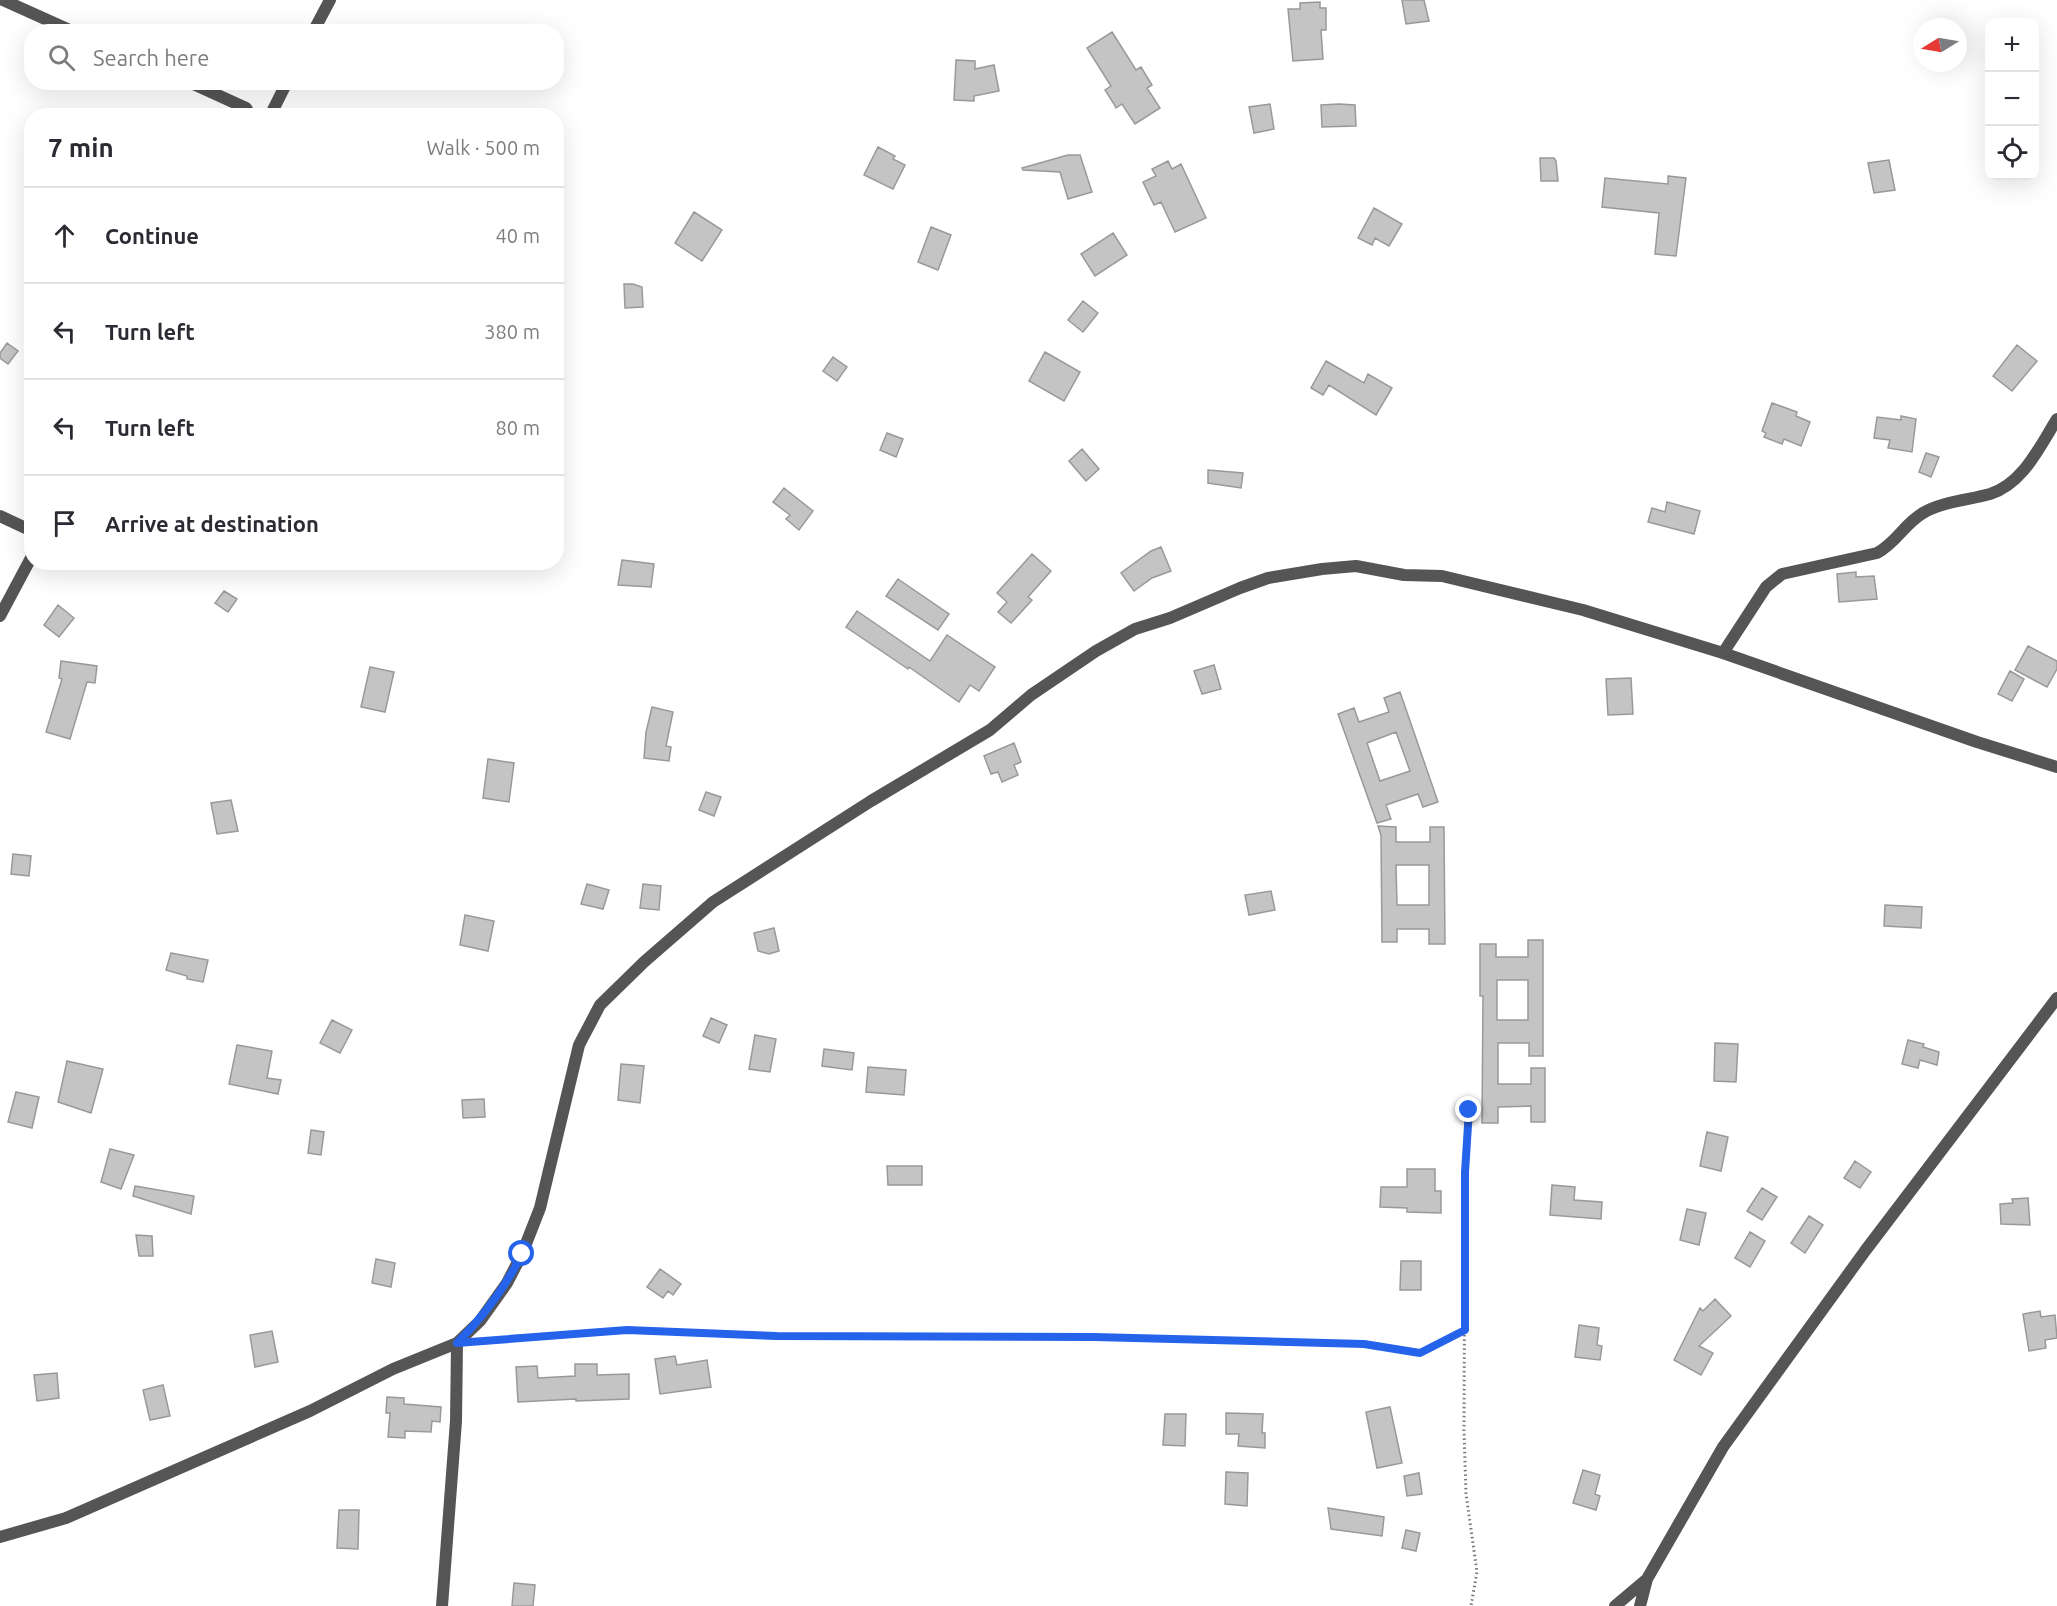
<!DOCTYPE html>
<html lang="en">
<head>
<meta charset="utf-8">
<style>
  :root { --surface:#fff; --page:#f2f2f3; --text:#2b2b33; --muted:#7c7c81; --line:#e1e1e2 }
  body { margin:0; font-family:Ubuntu,sans-serif; background:var(--page); color:var(--text) }
  .controls { position:absolute; right:18px; top:18px; display:grid; overflow:hidden; border-radius:12px; box-shadow:0 6px 24px #0002 }
  .controls button { width:54px; height:54px; display:grid; place-items:center; padding:0; border:0; border-bottom:2px solid var(--line); background:var(--surface); color:var(--text); font:30px sans-serif }
  .compass { position:absolute; left:1913px; top:18px; width:54px; height:54px; border-radius:50%; background:var(--surface); box-shadow:0 6px 24px #0002; rotate:259deg }
  .stop { position:absolute; width:18px; height:18px; margin:-14px; border:4px solid #2563eb; border-radius:50%; background:#fff }
  .stop.end { background:#2563eb; border-color:#fff; box-shadow:0 2px 6px #0008 }
  .list { margin:0; padding:0; list-style:none }
  h2 { display:flex; justify-content:space-between; align-items:center; height:78px; margin:0; padding:0 24px; font-size:26px }
  h2 small { font-size:20px; font-weight:400; color:var(--muted) }
  .list li { display:grid; grid-template-columns:39px 1fr auto; gap:18px; align-items:center; box-sizing:border-box; height:96px; padding:0 24px; border-top:2px solid var(--line) }
  .list b { display:block; font-size:22px; white-space:nowrap }
  .list em { font-size:20px; font-style:normal; color:var(--muted) }
  .icon { flex:none; width:33px; height:33px; fill:none; stroke:currentColor; stroke-width:2; stroke-linecap:round; stroke-linejoin:round }
  .map { position:relative; flex:none; width:2057px; height:1606px; overflow:hidden }
  .search { position:absolute; background:var(--surface); box-shadow:0 6px 24px #0002; left:24px; top:24px; width:540px; height:66px; display:flex; align-items:center; gap:15px; box-sizing:border-box; padding:0 21px; border-radius:24px; color:var(--muted); font-size:22px }
  .panel { position:absolute; background:var(--surface); box-shadow:0 6px 24px #0002; left:24px; top:108px; width:540px; height:462px; border-radius:24px }
  .map>svg:first-child { display:block }
</style>
</head>
<body>
<div class="map">
<svg width="2057" height="1606" viewBox="0 0 2057 1606">
  <rect width="100%" height="100%" fill="#fff"/>
  <path fill="#c4c4c4" stroke="#999" stroke-width="1.5" fill-rule="evenodd" d="M1402 0H1424L1429 21 1406 24Z
    M1320 2V8H1326V30H1321L1323 59 1293 61 1288 9H1300V3Z
    M1112 32 1136 70 1141 67 1152 85 1147 88 1160 108 1135 124 1122 104 1116 108 1114 104 1105 90 1111 86 1087 48Z
    M956 60 975 61V69L994 65 999 91 974 96V101L954 100Z
    M1270 104 1274 129 1254 133 1249 107Z
    M1339 104 1355 105 1356 126 1322 127 1321 105Z
    M878 147 895 156 893 159 905 165 893 189 864 175Z
    M1068 155H1080L1092 192 1068 199 1060 172 1023 170 1022 168Z
    M1540 158H1554L1556 161 1558 181H1541Z
    M1889 160 1895 190 1874 193 1868 163Z
    M1168 161 1172 169 1181 164 1206 218 1175 232 1161 202 1154 205 1143 182 1156 176 1152 169Z
    M1668 176 1686 178 1676 256 1655 254 1659 213 1602 207 1605 178 1668 184Z
    M1374 208 1402 224 1389 246 1375 238 1372 245 1358 238Z
    M694 212 722 230 702 261 675 243Z
    M931 227 951 235 938 270 918 262Z
    M1113 233 1127 255 1095 276 1081 254Z
    M624 284H633L642 287 643 307 625 308Z
    M1083 301 1098 313 1083 332 1068 320Z
    M7 343 18 351 8 364 0 358V353Z
    M2017 345 2037 361 2012 391 1993 376Z
    M1045 352 1080 372 1064 401 1029 381Z
    M833 357 847 367 837 381 823 371Z
    M1326 361 1364 383 1368 374 1392 388 1376 415 1329 385 1323 395 1311 388Z
    M1772 403 1797 412 1796 416 1810 422 1801 446 1784 439 1782 444 1764 437 1766 433 1762 431Z
    M1901 416 1916 419 1912 452 1888 448 1890 440 1874 438 1877 417 1901 420Z
    M887 433 903 439 896 457 880 450Z
    M1082 449 1099 469 1086 481 1069 461Z
    M1926 453 1939 457 1931 477 1919 472Z
    M1208 470 1243 473 1241 488 1208 483Z
    M784 488 813 511 799 530 786 519 790 515 773 502Z
    M1667 502 1700 511 1694 534 1648 522 1652 508 1665 512Z
    M1161 547 1171 571 1152 578 1134 591 1121 573 1151 551Z
    M1032 554 1051 571 1028 597 1032 600 1011 623 998 612 1007 602 997 593Z
    M622 560 654 564 651 587 618 585Z
    M1856 572V577L1874 576 1877 599 1839 602 1837 574Z
    M898 579 949 614 938 630 886 596Z
    M224 591 237 599 228 612 215 603Z
    M58 605 74 618 59 637 44 625Z
    M857 611 930 661 947 635 995 667 979 691 970 685 959 702 909 667 908 669 846 627Z
    M2028 646 2057 661V669L2047 687 2015 670Z
    M61 661 97 666 95 683 87 682 70 739 46 732 62 679 59 678Z
    M1214 665 1221 689 1202 694 1194 671Z
    M370 667 394 672 385 712 361 707Z
    M2010 671 2024 679 2012 701 1998 694Z
    M1631 678 1633 714 1608 715 1606 679Z
    M1400 692 1438 802 1423 807 1418 794 1386 805 1391 819 1377 823 1338 714 1354 708 1359 722 1389 712 1384 698ZM1396 732 1410 771 1380 781 1367 743Z
    M652 707 673 712 666 746 671 747 669 761 644 758 646 732Z
    M1014 743 1021 762 1014 765 1018 775 1002 782 998 772 991 774 984 756Z
    M488 759 514 763 509 802 483 798Z
    M706 792 721 797 714 816 699 810Z
    M231 800 238 831 217 834 211 803Z
    M1378 826 1396 827V842H1430V827H1444L1445 944H1429V929H1397V942H1382L1381 835ZM1396 865H1429V905H1397Z
    M13 854 31 856 29 876 11 874Z
    M587 884 609 890 603 909 581 904Z
    M643 884 661 886 659 910 640 908Z
    M1271 891 1275 910 1249 915 1245 895Z
    M1885 905 1922 907 1921 928 1884 926Z
    M465 915 494 921 488 951 460 945Z
    M774 928 779 951 769 954 758 951 754 933Z
    M1528 940H1543V1056H1529V1043H1498V1084H1531V1068H1545V1122H1531V1106L1498 1107V1123H1482L1483 996H1480V944H1496V957H1528ZM1497 980H1528V1020H1497Z
    M171 953 208 960 203 982 187 979V976L166 970Z
    M711 1018 727 1025 719 1043 703 1036Z
    M332 1020 352 1030 340 1053 320 1043Z
    M755 1035 776 1039 770 1072 749 1069Z
    M1908 1040 1924 1044 1923 1047 1939 1052 1937 1065 1920 1060 1918 1068 1902 1064Z
    M1715 1043 1738 1044 1736 1082 1714 1081Z
    M237 1045 272 1051 267 1078 281 1080 278 1094 229 1084Z
    M824 1049 854 1053 852 1070 822 1066Z
    M67 1061 103 1069 91 1113 58 1102Z
    M621 1064 644 1066 640 1103 618 1100Z
    M868 1067 906 1070 904 1095 866 1092Z
    M16 1092 39 1097 32 1128 8 1122Z
    M484 1099 485 1117 463 1118 462 1100Z
    M311 1130 324 1132 321 1155 308 1153Z
    M1707 1132 1728 1137 1721 1171 1700 1166Z
    M110 1149 134 1155 121 1189 101 1182Z
    M1855 1161 1871 1172 1860 1188 1844 1178Z
    M887 1166H922V1185H888Z
    M1407 1169H1435V1191H1441V1213L1407 1212V1208L1380 1207 1381 1187H1407Z
    M1552 1185 1575 1187 1574 1200 1602 1202 1601 1219 1550 1215Z
    M135 1186 194 1196 191 1214 133 1196Z
    M1762 1188 1777 1197 1762 1220 1747 1211Z
    M2028 1198 2030 1225 2001 1224 2000 1204 2013 1203 2012 1199Z
    M1687 1209 1706 1213 1699 1245 1680 1240Z
    M1809 1216 1823 1225 1805 1253 1791 1243Z
    M1750 1232 1765 1241 1750 1267 1735 1258Z
    M136 1235 152 1236 153 1256H139Z
    M376 1259 395 1263 391 1287 372 1283Z
    M1401 1261H1421V1290H1400Z
    M660 1269 681 1284 673 1295 668 1291 663 1298 647 1287Z
    M1715 1299 1731 1316 1699 1346 1713 1353 1701 1375 1674 1360 1700 1308 1703 1311Z
    M2040 1311 2041 1317 2055 1315 2057 1338 2045 1340 2046 1348 2029 1351 2023 1314Z
    M1579 1325 1599 1328 1597 1345 1602 1346 1600 1360 1575 1357Z
    M272 1331 278 1362 255 1367 250 1335Z
    M675 1356 677 1365 707 1360 711 1387 660 1394 655 1359Z
    M575 1364H597V1375L629 1374V1399L576 1401V1399L518 1402 516 1367 537 1366 538 1378 575 1376Z
    M57 1373 59 1398 37 1401 34 1375Z
    M163 1385 170 1416 150 1420 143 1390Z
    M387 1397 404 1398V1404L441 1407 440 1422 432 1421 431 1432 405 1431V1438L388 1437 390 1413H386Z
    M1390 1407 1402 1463 1377 1468 1366 1412Z
    M1226 1413 1263 1414 1262 1433H1265V1448L1238 1446 1239 1434H1226Z
    M1165 1414H1186L1185 1446 1163 1445Z
    M1583 1470 1600 1475 1595 1494 1600 1496 1596 1510 1573 1503Z
    M1226 1472 1248 1473 1247 1506 1225 1504Z
    M1419 1473 1422 1494 1407 1496 1404 1476Z
    M1328 1508 1384 1517 1382 1536 1331 1529Z
    M339 1510H359L358 1549 337 1548Z
    M1406 1530 1420 1533 1416 1551 1402 1548Z
    M514 1583 535 1585 533 1606H512Z"/>
  <g fill="none" stroke-linecap="round" stroke-linejoin="round">
    <path stroke="#777" stroke-width="3" stroke-dasharray="1.5 3" stroke-linecap="butt" d="M1469 1110 1465 1172 1464 1430 1466 1494 1477 1572 1471 1606
      M480 1341 627 1330 777 1336 1094 1337 1364 1344 1420 1353 1465 1330"/>
    <path stroke="#555" stroke-width="12" d="M3 0 74 32
      M313 32 330 0
      M189 82 246 108 251 116
      M270 116 287 82
      M0 516 32 531
      M0 616 32 556
      M1723 653 1766 587 1782 574 1877 553C1897 542 1904 524 1923 513 1942 502 1968 500 1990 494 2023 484 2040 446 2057 419
      M0 1537 66 1518 310 1411 393 1369 457 1343 480 1321 507 1283 522 1254 540 1208 579 1045 600 1005 644 962 713 902 871 801 990 730 1031 695 1096 651 1135 629 1170 618 1240 588 1268 578 1322 569 1356 566 1404 575 1442 576 1583 610 1723 653 1977 742 2057 767
      M442 1606 456 1421 457 1343
      M1615 1606 1647 1579
      M1640 1606 1647 1579 1723 1447 1865 1251 2057 998"/>
  </g>
  <g fill="none" stroke-linecap="round" stroke-linejoin="round">
    <path stroke="#2563eb" stroke-width="8" d="M522 1254C505 1288 484 1316 457 1343L627 1330 777 1336 1094 1337 1364 1344 1420 1353 1465 1330V1172L1469 1110"/>
  </g>
</svg>
<div class="controls">
<button>+</button>
<button>−</button>
<button><svg class="icon" aria-label="locate" viewBox="0 0 24 24"><circle cx="12" cy="12" r="6"/><path d="M12 2v4M12 18v4M2 12h4M18 12h4"/></svg></button>
</div>
<svg class="compass" viewBox="-18 -18 36 36"><path d="M0-13l5 13h-10z" fill="#e53935"/><path d="M0 13l5-13h-10z" fill="#7c7c81"/></svg>
<div class="stop" style="left:522px;top:1254px"></div>
<div class="stop end" style="left:1469px;top:1110px"></div>
<div class="search"><svg class="icon" aria-label="search" viewBox="0 0 24 24"><circle cx="10" cy="10" r="6"/><path d="M15 15l6 6"/></svg>Search here</div>
<section class="panel">
<h2>7 min<small>Walk · 500 m</small></h2>
<ul class="list">
<li><svg class="icon" aria-label="ahead" viewBox="0 0 24 24"><path d="M12 20V5M6 11l6-6 6 6"/></svg><div><b>Continue</b></div><em>40 m</em></li>
<li><svg class="icon" aria-label="left" viewBox="0 0 24 24"><path d="M17 20v-9H6M10 6l-5 5 5 5"/></svg><div><b>Turn left</b></div><em>380 m</em></li>
<li><svg class="icon" aria-label="left" viewBox="0 0 24 24"><path d="M17 20v-9H6M10 6l-5 5 5 5"/></svg><div><b>Turn left</b></div><em>80 m</em></li>
<li><svg class="icon" aria-label="arrive" viewBox="0 0 24 24"><path d="M6 21V4h12l-3 4 3 4H6"/></svg><div><b>Arrive at destination</b></div></li>
</ul>
</section>
</div>
</body>
</html>
